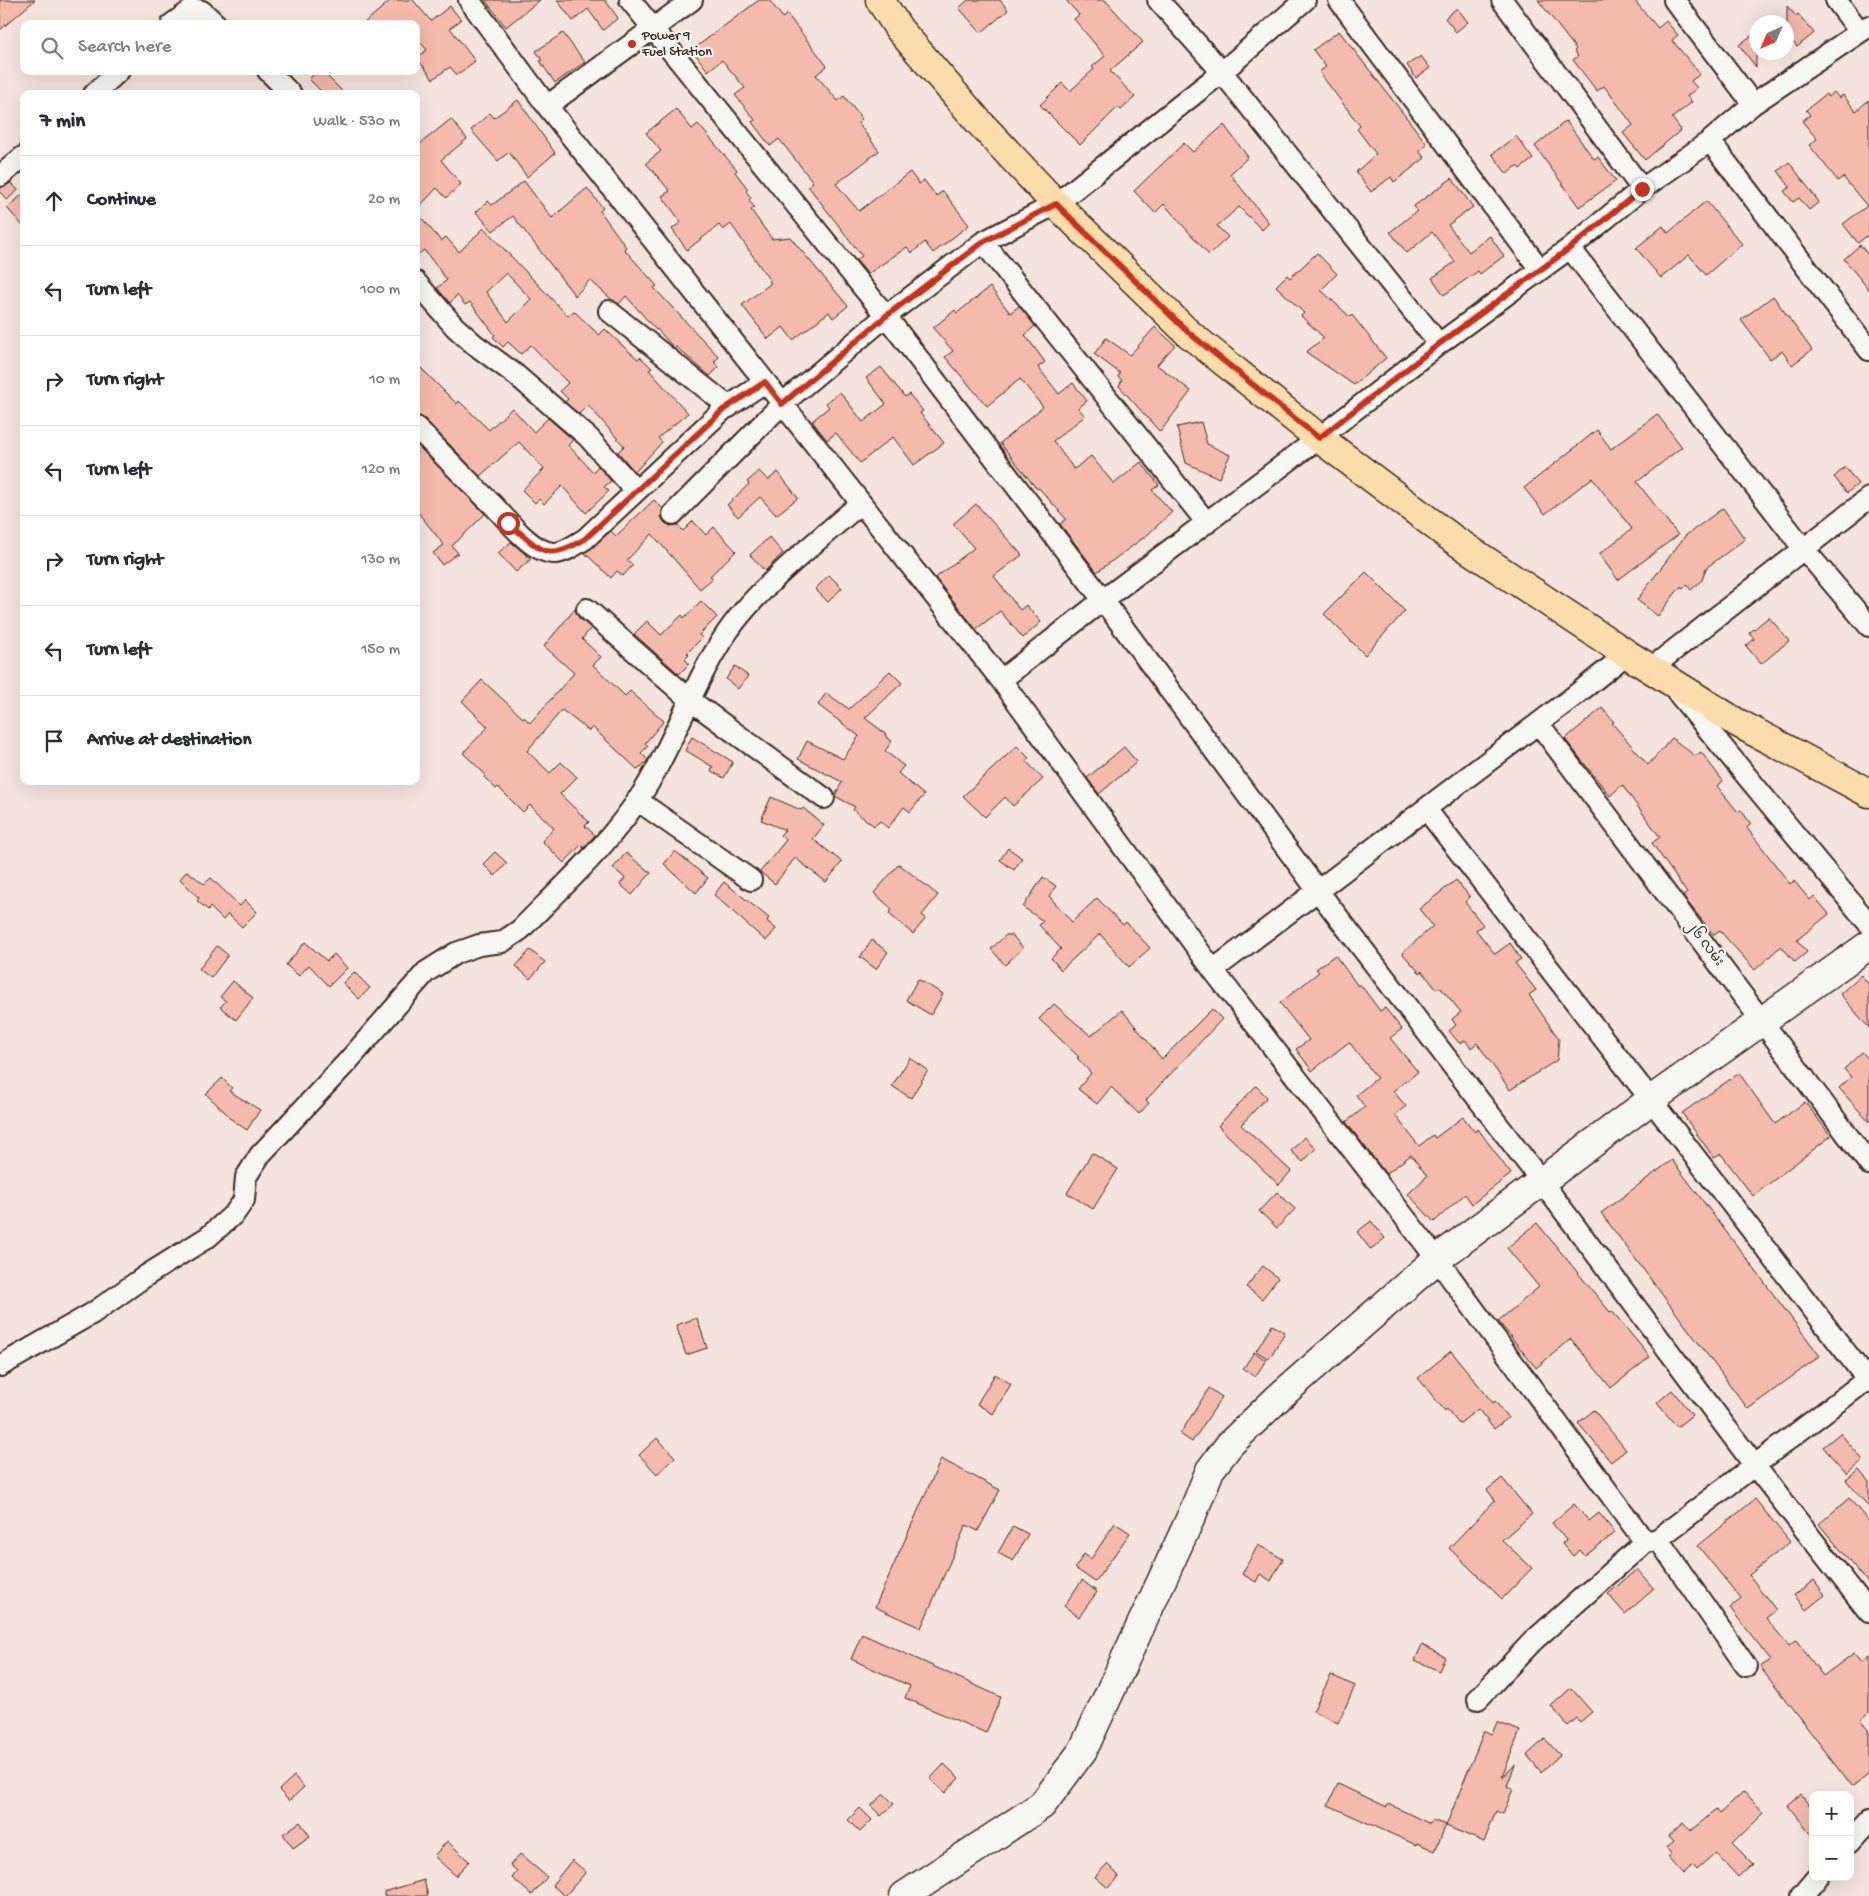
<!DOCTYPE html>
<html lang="en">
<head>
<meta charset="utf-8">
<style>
  :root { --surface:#fff; --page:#f2f2f3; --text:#2b2b33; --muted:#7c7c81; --line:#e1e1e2 }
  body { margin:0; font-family:"Gochi Hand","Noto Sans Myanmar",sans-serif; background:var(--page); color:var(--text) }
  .controls { position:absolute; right:15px; bottom:15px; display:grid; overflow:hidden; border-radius:10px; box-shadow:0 5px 20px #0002 }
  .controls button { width:45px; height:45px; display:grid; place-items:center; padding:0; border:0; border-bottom:1px solid var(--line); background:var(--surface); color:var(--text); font:25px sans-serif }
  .compass { position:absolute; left:1749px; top:15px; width:45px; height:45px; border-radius:50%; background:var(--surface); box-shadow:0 5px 20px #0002; rotate:225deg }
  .stop { position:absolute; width:15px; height:15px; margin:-11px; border:4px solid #c8321e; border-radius:50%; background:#fff }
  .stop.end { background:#c8321e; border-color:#fff; box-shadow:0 1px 5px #0008 }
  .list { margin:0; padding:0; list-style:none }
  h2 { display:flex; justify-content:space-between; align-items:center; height:65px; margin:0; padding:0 20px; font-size:21px }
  h2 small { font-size:16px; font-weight:400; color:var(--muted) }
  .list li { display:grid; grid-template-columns:32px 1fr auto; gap:15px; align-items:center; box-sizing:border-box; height:90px; padding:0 20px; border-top:1px solid var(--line) }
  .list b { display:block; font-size:19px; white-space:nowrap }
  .list em { font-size:16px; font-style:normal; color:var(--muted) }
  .icon { flex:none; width:28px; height:28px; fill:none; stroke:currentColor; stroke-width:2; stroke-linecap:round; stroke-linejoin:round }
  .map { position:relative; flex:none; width:1869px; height:1896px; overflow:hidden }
  .search { position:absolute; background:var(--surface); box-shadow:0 5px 20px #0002; left:20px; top:20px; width:400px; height:55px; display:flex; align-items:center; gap:12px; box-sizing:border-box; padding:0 18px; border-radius:10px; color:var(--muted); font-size:19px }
  .panel { position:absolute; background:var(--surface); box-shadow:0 5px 20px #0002; left:20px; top:90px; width:400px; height:695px; border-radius:10px }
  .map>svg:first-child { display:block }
</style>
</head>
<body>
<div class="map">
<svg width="1869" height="1896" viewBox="0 0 1869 1896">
  <rect width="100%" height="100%" fill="#f5e4dd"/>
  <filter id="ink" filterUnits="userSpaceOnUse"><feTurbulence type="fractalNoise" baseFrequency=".02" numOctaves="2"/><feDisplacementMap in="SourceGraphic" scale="10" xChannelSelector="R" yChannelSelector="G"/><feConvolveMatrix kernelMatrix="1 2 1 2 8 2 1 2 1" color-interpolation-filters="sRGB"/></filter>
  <g filter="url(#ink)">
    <path fill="#f4baac" stroke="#3b2a1e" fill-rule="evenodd" d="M0 0H35L0 30Z
      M391 0H413L431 21 450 6 461 20 450 28 475 61 457 75 450 67 433 79 417 58 427 50 416 37V24H363Z
      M485 0H540L506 27Z
      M557 0H605L618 18 603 30 588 9 573 21Z
      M759 0H769L783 18 787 14 827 66 816 75 838 101 844 96 862 119 858 123 879 151 836 184 859 211 910 172 919 184 924 180 936 196 943 191 969 225 933 253 925 242 912 253 907 247 868 274 856 260 862 256 808 186 813 182 779 139 770 146 752 122 755 120 735 95 745 88 722 60 708 71 692 50Z
      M968 0H1000L1008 10 981 33 959 8Z
      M1066 0H1105L1143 42 1110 71 1135 97 1121 110 1118 107 1080 145 1040 105 1062 83 1070 91 1094 69 1092 67 1105 56 1074 19 1079 15Z
      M1538 0H1634L1658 28 1666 21 1678 35 1672 40 1700 74 1691 81 1697 88 1687 96 1692 102 1672 118 1681 130 1645 160 1623 133 1633 125 1604 86 1597 91 1573 60 1578 56 1574 51 1576 49Z
      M1787 6 1796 16 1798 14 1814 33 1797 47 1794 43 1787 49Z
      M1457 8 1468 22 1456 32 1445 18Z
      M1339 31 1427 144 1419 151 1425 158 1394 182 1391 177 1371 192 1356 172 1376 154 1357 129 1360 126 1319 72 1326 67 1313 50Z
      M1756 32V67L1739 45Z
      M563 33 585 62 555 83 540 61 542 60 536 51Z
      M1421 56 1430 68 1416 78 1407 65Z
      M317 71H322L345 94H324L309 79Z
      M1834 92 1839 98 1843 95 1856 111 1869 100V234L1858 243 1843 224 1867 206 1843 177 1838 181 1809 145 1817 139 1802 121 1810 115 1806 110 1826 94 1828 97Z
      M518 100 555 153 527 177 509 152 498 161 471 130 490 113 494 118Z
      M676 109 692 129 698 124 737 170 735 172 748 189 746 191 751 198 749 200 754 207 751 210 772 239 790 237 848 306 833 318 829 312 793 340 783 327 768 339 742 305 770 284V281L731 224 723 230 719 225 687 250 672 229 681 222 662 196 670 191 646 163 661 151 646 133Z
      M451 119 467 139 441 160 461 184 446 198 437 188 416 210V147Z
      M1566 121 1594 159 1598 157 1616 181 1579 207 1535 146Z
      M1224 125 1248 157 1230 174 1269 223 1262 230 1239 207 1217 226 1228 237 1209 255 1164 204 1155 213 1134 191 1184 143 1193 152Z
      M1516 136 1533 159 1520 169 1517 166 1507 174 1492 154Z
      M1789 162 1819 202 1809 210 1799 198 1793 202 1784 191 1790 187 1778 171Z
      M1452 178 1473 207 1448 225 1469 252 1490 236 1504 256 1480 274 1478 271 1444 295 1432 278 1455 262 1432 232 1407 253 1390 232 1417 211 1414 206Z
      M524 181 552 218 587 188 603 208 600 211 626 247 624 249 657 286 654 288 719 357 714 362 719 367 710 376 676 347 674 348 657 329 656 330 626 296 619 304 611 299 590 280 575 296 513 216 493 231 476 212 488 201 492 205Z
      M11 183 18 190 7 200 0 192V188Z
      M24 193V227L7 208Z
      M1706 201 1742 244 1706 275 1689 255 1661 278 1636 248 1663 226 1668 233Z
      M416 211 441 241 446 237 459 252 484 228 568 316 574 311 599 335 605 329 625 348 638 359 640 357 652 368 649 370 688 413 658 438 662 442 635 472 618 452 624 446 588 405 579 414 565 402 568 399 560 391 568 383 531 345 521 354 508 342 503 347 493 337 495 335 470 302 465 305 457 295 450 303 437 288 447 280 424 250 416 256ZM506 273 531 299 508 322 486 292Z
      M1860 245 1869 256V290L1844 259Z
      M1317 253 1337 274 1321 290 1350 317 1352 315 1386 358 1354 385 1306 352 1324 338 1301 316 1304 313 1276 286 1287 275 1290 278Z
      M990 287 1010 313 1019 306 1035 326 1025 335 1045 362 1038 367 1059 394 1073 383 1087 401 1078 408 1085 416 1053 441 1074 469 1091 456 1114 484 1141 462 1159 485 1152 490 1172 512 1146 536 1097 572 1060 524 1066 519 1039 488 1037 489 1000 443 1043 407 1020 379 987 406 945 357 953 351 933 328 955 310 957 313Z
      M1773 296 1812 350 1792 365 1782 351 1770 359 1741 320Z
      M1155 327 1175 345 1157 365 1191 391 1160 432 1119 386 1122 380 1118 377 1120 373 1094 354 1106 338 1130 355Z
      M416 363 457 404 459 401 489 430 512 408 534 432 548 418 573 440 568 445 593 472 598 466 611 481 604 487 609 491 586 513 562 486 544 504 539 499 535 503 522 490 544 469 519 442 480 476 425 419 416 415Z
      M881 367 905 397 909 394 923 411 920 413 944 443 914 465 893 437 860 463 836 433 827 440 812 421 829 407 826 403 840 392 863 422 886 404 866 378Z
      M1657 414 1682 447 1637 482 1678 535 1618 580 1599 554 1632 529 1592 478 1545 514 1524 488 1597 430 1611 449Z
      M1201 422 1207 444 1230 455 1219 478 1186 463 1177 427Z
      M416 444 485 514 452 546 458 553 442 565 433 553 444 545 416 510Z
      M1845 467 1858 484 1847 493 1834 477Z
      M759 471 768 480 778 472 798 498 776 515 760 497 738 517 727 505 749 484 747 482Z
      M654 500 663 509 661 517 665 523 670 526 678 525 683 531 693 521 706 535 714 527 736 551 710 576 713 578 700 589 652 534 627 560 633 565 623 576 617 571 611 578 585 553 611 531 616 536Z
      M976 504 1022 555 994 576 1020 610 1026 605 1041 622 1023 638 1000 611 976 629 935 578 974 548 953 524Z
      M1723 508 1745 539 1706 568 1702 580 1691 590 1687 585 1683 589 1681 586 1658 616 1637 600 1685 536Z
      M769 537 783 553 765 571 750 555Z
      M511 542 531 559 516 572 498 553Z
      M1366 572 1405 611 1365 655 1324 614Z
      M829 575 842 588 828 602 815 589Z
      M701 601 717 617 699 635 702 638 687 653 689 655 685 659 689 664 679 674 634 634 647 621 661 635 682 615 684 618Z
      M575 609 579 618 591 628 582 639 601 657 593 665 625 696 630 691 664 721 645 743 648 746 641 753 648 760 638 770 592 727 589 731 562 710 527 751 550 773 561 762 577 777 560 794 589 822 585 826 595 835 584 848 581 845 564 863 542 841 554 828 530 805 523 812 498 787 496 789 484 777 486 775 463 753 488 727 462 701 482 680 523 718 524 717 530 723 574 673 544 646Z
      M1769 617 1789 641 1761 664 1746 646 1754 639 1749 633Z
      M735 666 748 676 738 689 726 679Z
      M890 671 902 683 865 718 886 734 885 736 892 741 885 751 904 766 898 773 924 795 910 812 904 807 888 828 880 821 874 826 853 810 855 807 835 796 842 782 798 759 807 741 843 759 859 736 818 705 826 693 849 709Z
      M1602 708 1614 722 1612 723 1648 765 1672 738 1695 756 1701 752 1723 781 1717 786 1738 812 1741 810 1751 824 1747 828 1790 884 1794 881 1810 900 1814 896 1829 914 1797 940 1807 952 1795 962 1781 946 1755 970 1720 931 1714 935 1685 899 1683 896 1687 893 1652 843 1660 837 1622 785 1610 796 1565 739Z
      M692 737 733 762 724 778 711 771 713 767 685 750Z
      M1017 746 1029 758 1026 761 1043 779 1013 806 1005 797 985 817 963 796Z
      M1124 747 1137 762 1099 794 1087 778Z
      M771 797 801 810 803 808 824 825 813 839 842 862 826 882 795 858 775 884 760 872 786 840 780 835 785 830 761 820Z
      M1008 848 1022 858 1014 870 1000 860Z
      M675 851 708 878 696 893 664 864Z
      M495 852 507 863 495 876 483 864Z
      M626 853 651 873 632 895 620 884 625 878 613 868Z
      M899 864 938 895 922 915 926 918 913 934 889 914 892 909 874 893Z
      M187 871 204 884 211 878 240 906 245 900 257 912 242 927 228 914 223 920 210 907 208 910 197 901 199 898 180 879Z
      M1043 877 1056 886 1049 896 1072 922 1097 898 1123 925 1126 922 1150 948 1129 967 1100 934 1061 970 1051 958 1061 949 1039 925 1043 921 1023 907Z
      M1456 880 1470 897 1465 902 1483 925 1476 930 1495 954 1510 943 1521 959 1515 963 1536 990 1529 995 1559 1039 1557 1060 1510 1090 1477 1043 1471 1048 1465 1040 1460 1044 1449 1031 1456 1025 1452 1019 1461 1012 1440 987 1436 989 1422 971 1420 973 1402 953 1433 926 1419 909Z
      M724 882 769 918 767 921 776 929 766 941 714 895Z
      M1006 935H1012L1023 948 1005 965 991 949Z
      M872 940 888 952 876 969 860 957Z
      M305 942 327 961 334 954 347 968 329 986 309 965 299 976 286 965Z
      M217 946 228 955 211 978 199 969Z
      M530 950 545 962 530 979 516 966Z
      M1335 955 1358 986 1360 984 1380 1011 1385 1008 1402 1029 1390 1038 1418 1072 1393 1091 1406 1106 1395 1115 1419 1146 1433 1135 1435 1138 1463 1117 1475 1132 1478 1129 1511 1174 1472 1204 1465 1194 1434 1222 1408 1194 1427 1176 1411 1155 1386 1174 1346 1122 1365 1107 1356 1095 1377 1078 1349 1042 1312 1071 1296 1049 1309 1040 1280 1003 1319 972 1316 969Z
      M354 972 370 988 359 999 343 983Z
      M1861 975 1869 985V1028L1840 994Z
      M918 979 943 994 931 1015 906 1000Z
      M233 981 253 998 236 1020 220 1007 226 1001 220 997Z
      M1054 1004 1091 1036 1122 1010 1162 1059 1212 1009 1222 1019 1146 1100 1149 1103 1139 1114 1111 1087 1097 1104 1078 1089 1091 1073 1077 1058 1079 1057 1039 1019Z
      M1862 1052 1869 1060V1122L1839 1088 1851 1077 1844 1069Z
      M910 1058 928 1070 911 1098 892 1086Z
      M1739 1073 1775 1124 1805 1102 1831 1136 1753 1196 1721 1154 1714 1158 1682 1113Z
      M222 1078 232 1088 229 1091 260 1110 247 1130 228 1117 229 1116 206 1094Z
      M1256 1086 1267 1097 1241 1125 1291 1171 1279 1185 1218 1126Z
      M1304 1137 1316 1148 1303 1162 1291 1151Z
      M1092 1153 1118 1169 1093 1209 1067 1193Z
      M1672 1160 1820 1356 1748 1409 1601 1213Z
      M1277 1192 1295 1209 1277 1228 1259 1211Z
      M1371 1221 1385 1238 1371 1250 1357 1232Z
      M1537 1223 1610 1312 1612 1311 1650 1357 1611 1388 1571 1339 1536 1368 1498 1321 1539 1287 1507 1248Z
      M1263 1266 1278 1278 1262 1299 1246 1287Z
      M697 1318 707 1348 686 1355 676 1325Z
      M1272 1325 1285 1332 1269 1359 1256 1351Z
      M1451 1351 1493 1403 1495 1401 1508 1418 1494 1429 1478 1409 1459 1424 1447 1409 1445 1411 1418 1378Z
      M1254 1352 1266 1360 1255 1377 1243 1369Z
      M995 1374 1011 1384 993 1414 977 1404Z
      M1209 1388 1222 1397 1192 1442 1180 1434Z
      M1672 1390 1692 1415 1677 1427 1657 1403Z
      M1594 1410 1626 1450 1611 1462 1578 1423Z
      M1840 1433 1863 1460 1847 1474 1823 1447Z
      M657 1438 675 1457 657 1474 639 1455Z
      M941 1459 1000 1490 978 1531 966 1525 921 1628 875 1607Z
      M1859 1470 1869 1482V1507L1846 1480Z
      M1502 1478 1532 1514 1502 1540 1532 1568 1502 1599 1449 1548 1495 1500 1487 1490Z
      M1849 1498 1869 1522V1584L1819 1524Z
      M1755 1499 1790 1542 1749 1575 1776 1610 1766 1618 1789 1646 1796 1640 1823 1676 1854 1653 1861 1662 1869 1656V1713L1861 1719 1869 1729V1774L1853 1787 1760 1667 1771 1660 1730 1608 1741 1599 1698 1546Z
      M1574 1504 1589 1521 1599 1513 1615 1533 1585 1556 1580 1550 1573 1556 1562 1543 1566 1540 1552 1523Z
      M1115 1523 1130 1533 1095 1582 1075 1568 1084 1554 1091 1559Z
      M1013 1526 1028 1534 1013 1561 998 1553Z
      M1258 1545 1283 1559 1271 1581 1260 1574 1256 1582 1242 1574Z
      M1637 1569 1654 1589 1625 1614 1608 1594Z
      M1082 1580 1097 1592 1079 1617 1064 1606Z
      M1814 1580 1825 1595 1806 1610 1794 1595Z
      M862 1634 1001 1697 986 1733 905 1698 910 1686 851 1659Z
      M1422 1645 1445 1657 1439 1671 1415 1660Z
      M1331 1675 1355 1686 1338 1723 1313 1711Z
      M1571 1688 1592 1712 1580 1722 1577 1718 1568 1726 1551 1706Z
      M1497 1722 1520 1731 1502 1777 1515 1765 1507 1786 1513 1789 1503 1814 1496 1811 1484 1842 1446 1826 1484 1731 1492 1734Z
      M1545 1739 1560 1755 1541 1772 1527 1755Z
      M944 1764 959 1778 945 1793 930 1779Z
      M294 1776 304 1787 289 1801 279 1790Z
      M1338 1784 1387 1807 1389 1804 1430 1824 1432 1820 1446 1825 1435 1851 1417 1843 1416 1845 1328 1805Z
      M1744 1791 1764 1813 1733 1843 1753 1863 1738 1877 1716 1853 1697 1870 1693 1865 1683 1874 1668 1857 1671 1854 1666 1847 1673 1841 1668 1836 1683 1823 1690 1831 1716 1810 1719 1814Z
      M884 1794 894 1804 881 1816 871 1806Z
      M1801 1795 1813 1810V1836L1788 1806Z
      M860 1808 872 1820 860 1832 848 1820Z
      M300 1822 310 1836 293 1848 283 1834Z
      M447 1841 469 1861 456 1876 434 1856Z
      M520 1854 547 1877 532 1895 512 1878 517 1871 510 1865Z
      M572 1860 586 1872 565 1896 552 1885Z
      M1107 1864 1119 1876 1108 1888 1095 1877Z
      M424 1880 428 1896H384V1892Z"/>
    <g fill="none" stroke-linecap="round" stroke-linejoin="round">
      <defs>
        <path id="street" d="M469 0 547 106 1001 680 1213 970 1437 1259 1645 1542 1658 1539 1869 1378
          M630 0 886 316 1103 600 1318 891 1542 1182 1755 1466 1869 1612
          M1158 0 1222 72 1439 344
          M1339 0 1539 268
          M1502 0 1642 189
          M1674 0 1753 104
          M1836 0 1860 32
          M172 24 193 9 202 11 216 24
          M268 71 291 94
          M94 94 119 71
          M547 106 692 0
          M1710 141 1869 350
          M0 176 24 156
          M983 242 1207 523
          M1570 248 1803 548 1869 626
          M416 282 455 327 474 344 516 375 588 437 636 491
          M609 311 729 407
          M416 427C441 453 466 479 492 504 506 518 532 553 554 553 565 553 576 544 585 539L723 410 765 382
          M673 514 782 404 886 316 983 242 1056 204 1222 72 1305 0
          M587 609 690 700 824 798
          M1650 669 1869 498
          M1001 680 1103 600 1319 438 1439 344 1570 248 1642 189 1710 141 1753 104 1869 26
          M1677 692 1869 924
          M1539 724 1869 1164
          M637 800 751 880
          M1426 809 1869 1382
          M1213 970 1573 697 1627 654
          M0 1366 93 1313 147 1275 208 1237 235 1213 244 1200 246 1177 260 1155 349 1060 426 972 456 953 479 945 502 942 520 930C563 886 612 842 645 789 678 736 696 673 734 623 766 581 821 538 861 503
          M1658 1539 1746 1666
          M1478 1699 1533 1641 1645 1542
          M1850 1842 1869 1821
          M1802 1896 1818 1877"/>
        <path id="secondary" d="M904 1896 1042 1805 1083 1750 1192 1515 1210 1470 1230 1444 1279 1397 1437 1259 1651 1100 1869 945"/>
        <path id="primary" d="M880 0 899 29 978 121 1056 204 1188 333 1319 438 1453 539 1627 654 1734 721 1869 793"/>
      </defs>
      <use href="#street" stroke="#3b2a1e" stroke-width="24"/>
      <use href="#secondary" stroke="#3b2a1e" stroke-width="31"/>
      <use href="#primary" stroke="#3b2a1e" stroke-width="31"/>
      <use href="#street" stroke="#f6f6f2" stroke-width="20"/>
      <use href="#secondary" stroke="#f6f6f2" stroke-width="28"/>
      <use href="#primary" stroke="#faddab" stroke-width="28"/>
    </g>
  </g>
  <g fill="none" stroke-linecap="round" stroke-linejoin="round" filter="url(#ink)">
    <path stroke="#c8321e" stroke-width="6" d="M508 523C542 550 544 563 585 539L723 410 765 382 782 404 886 316 983 242 1056 204 1188 332 1319 438 1439 344 1570 248 1642 189"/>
  </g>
  <circle fill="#c8321e" stroke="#f6f6f2" stroke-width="2" cx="632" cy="44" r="5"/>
  <g text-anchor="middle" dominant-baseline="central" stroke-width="4.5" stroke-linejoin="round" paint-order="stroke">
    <g font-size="14" fill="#3b2a1e" stroke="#f6f6f2" text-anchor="start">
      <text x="642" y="36">Power 9<tspan x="642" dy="16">Fuel Station</tspan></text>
    </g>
    <g font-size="14" fill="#3b2a1e" stroke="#f6f6f2">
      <text transform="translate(1704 944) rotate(53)">၂၆ လမ်း</text>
    </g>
  </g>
</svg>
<div class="controls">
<button>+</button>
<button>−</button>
</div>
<svg class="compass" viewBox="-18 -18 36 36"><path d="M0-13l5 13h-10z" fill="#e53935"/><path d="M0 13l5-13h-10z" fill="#7c7c81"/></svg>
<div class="stop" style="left:508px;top:523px"></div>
<div class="stop end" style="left:1642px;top:189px"></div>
<div class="search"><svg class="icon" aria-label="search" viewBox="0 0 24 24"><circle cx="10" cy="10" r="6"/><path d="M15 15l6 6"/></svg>Search here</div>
<section class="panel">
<h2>7 min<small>Walk · 530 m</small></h2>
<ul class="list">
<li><svg class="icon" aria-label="ahead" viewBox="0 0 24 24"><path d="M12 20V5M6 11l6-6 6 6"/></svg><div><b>Continue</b></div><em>20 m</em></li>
<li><svg class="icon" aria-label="left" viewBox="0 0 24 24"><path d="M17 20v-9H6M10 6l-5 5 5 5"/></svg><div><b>Turn left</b></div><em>100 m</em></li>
<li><svg class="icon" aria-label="right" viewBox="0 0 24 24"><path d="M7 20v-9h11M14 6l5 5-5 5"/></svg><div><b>Turn right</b></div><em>10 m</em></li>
<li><svg class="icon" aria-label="left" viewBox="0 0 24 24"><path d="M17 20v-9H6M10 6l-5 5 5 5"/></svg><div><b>Turn left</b></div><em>120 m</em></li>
<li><svg class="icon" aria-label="right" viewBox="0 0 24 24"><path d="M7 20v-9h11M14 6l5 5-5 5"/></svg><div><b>Turn right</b></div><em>130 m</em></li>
<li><svg class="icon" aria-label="left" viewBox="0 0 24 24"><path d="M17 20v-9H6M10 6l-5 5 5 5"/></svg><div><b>Turn left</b></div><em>150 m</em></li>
<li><svg class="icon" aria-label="arrive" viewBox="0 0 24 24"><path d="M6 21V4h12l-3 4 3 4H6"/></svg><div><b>Arrive at destination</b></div></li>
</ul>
</section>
</div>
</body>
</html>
